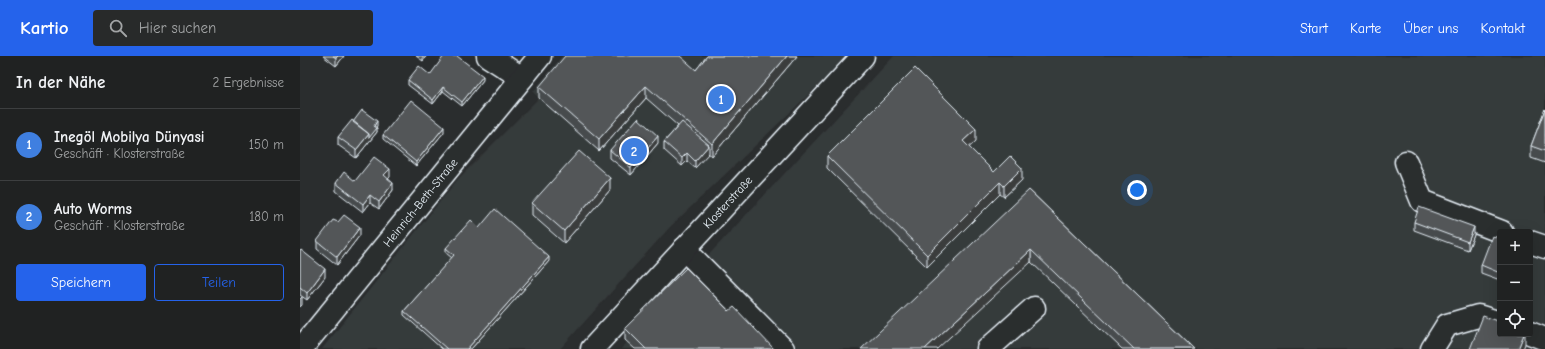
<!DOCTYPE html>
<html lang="de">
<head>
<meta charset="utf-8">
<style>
  :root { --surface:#202222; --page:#282a2a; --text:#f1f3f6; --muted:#a2a4a5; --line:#3d3f40; --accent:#2563eb }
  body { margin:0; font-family:"Comic Neue",sans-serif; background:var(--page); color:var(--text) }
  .controls { position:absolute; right:12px; bottom:12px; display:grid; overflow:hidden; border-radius:4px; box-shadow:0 4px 16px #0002 }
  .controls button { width:36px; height:36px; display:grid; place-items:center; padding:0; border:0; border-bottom:1px solid var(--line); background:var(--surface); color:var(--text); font:20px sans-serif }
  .you { position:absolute; left:837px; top:134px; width:14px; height:14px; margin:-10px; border:3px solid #fff; border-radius:50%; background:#1a73e8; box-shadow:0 0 0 6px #1a73e833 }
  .badge { display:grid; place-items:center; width:26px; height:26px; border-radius:50%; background:var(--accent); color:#fff; font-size:13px; font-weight:700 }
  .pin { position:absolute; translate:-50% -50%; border:2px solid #fff; box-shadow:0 1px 4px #0006 }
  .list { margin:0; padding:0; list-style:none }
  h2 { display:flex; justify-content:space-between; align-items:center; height:52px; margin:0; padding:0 16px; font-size:17px }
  h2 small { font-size:13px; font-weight:400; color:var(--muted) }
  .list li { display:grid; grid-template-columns:26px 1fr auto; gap:12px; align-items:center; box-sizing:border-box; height:72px; padding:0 16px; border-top:1px solid var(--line) }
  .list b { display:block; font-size:15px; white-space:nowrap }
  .list p { margin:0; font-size:13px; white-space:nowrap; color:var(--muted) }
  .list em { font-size:13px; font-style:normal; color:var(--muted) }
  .actions { display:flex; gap:8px; padding:12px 16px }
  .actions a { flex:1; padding:9px 0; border:1px solid var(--accent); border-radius:4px; text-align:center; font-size:14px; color:var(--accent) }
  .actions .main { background:var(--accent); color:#fff }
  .icon { flex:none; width:22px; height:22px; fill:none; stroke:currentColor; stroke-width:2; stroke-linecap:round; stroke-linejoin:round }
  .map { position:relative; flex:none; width:1245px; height:293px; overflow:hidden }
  header { display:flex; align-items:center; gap:24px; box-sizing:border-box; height:56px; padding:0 20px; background:var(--accent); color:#fff }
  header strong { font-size:19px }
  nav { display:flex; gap:22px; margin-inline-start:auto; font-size:14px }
  .search { width:280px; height:36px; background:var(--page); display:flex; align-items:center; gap:10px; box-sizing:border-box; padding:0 14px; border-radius:4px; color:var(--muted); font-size:15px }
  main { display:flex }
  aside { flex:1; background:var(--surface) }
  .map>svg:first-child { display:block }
</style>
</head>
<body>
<header>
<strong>Kartio</strong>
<div class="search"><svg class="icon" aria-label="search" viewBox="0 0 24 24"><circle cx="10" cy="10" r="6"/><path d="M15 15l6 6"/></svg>Hier suchen</div>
<nav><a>Start</a><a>Karte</a><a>Über uns</a><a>Kontakt</a></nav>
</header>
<main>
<aside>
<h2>In der Nähe<small>2 Ergebnisse</small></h2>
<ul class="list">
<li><span class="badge" style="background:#3f7fe0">1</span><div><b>Inegöl Mobilya Dünyasi</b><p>Geschäft · Klosterstraße</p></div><em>150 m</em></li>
<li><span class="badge" style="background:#3f7fe0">2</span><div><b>Auto Worms</b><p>Geschäft · Klosterstraße</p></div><em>180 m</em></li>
</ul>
<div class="actions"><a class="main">Speichern</a><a>Teilen</a></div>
</aside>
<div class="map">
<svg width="1245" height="293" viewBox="0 0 1245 293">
  <rect width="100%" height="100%" fill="#2a2d2e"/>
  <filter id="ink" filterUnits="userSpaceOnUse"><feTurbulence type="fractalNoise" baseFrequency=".025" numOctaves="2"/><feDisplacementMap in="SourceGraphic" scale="8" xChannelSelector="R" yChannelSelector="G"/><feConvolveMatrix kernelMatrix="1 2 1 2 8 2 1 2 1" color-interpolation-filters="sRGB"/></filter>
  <g filter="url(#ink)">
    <path fill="#363a3b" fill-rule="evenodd" d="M262 0H549L370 171 260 293H22L158 123 239 42 233 36Z
      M594 0H1245V293H321ZM1200 176H1230V278H1200Z"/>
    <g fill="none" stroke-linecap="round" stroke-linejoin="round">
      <defs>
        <g id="minor">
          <path d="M188 0 222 22"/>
          <path d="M1106 106 1122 145 1202 176"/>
          <path d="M1230 186 1245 191"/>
          <path d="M384 193 483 293"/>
          <path d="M1230 277 1245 283"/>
          <path id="s1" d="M1 293 240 0"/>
          <path id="s2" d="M292 293 563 0"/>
          <path d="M688 293 734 252"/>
          <path d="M1132 293 1147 269 1178 260 1200 267"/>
        </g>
      </defs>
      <use href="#minor" stroke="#e8f1f8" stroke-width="25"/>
      <use href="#minor" stroke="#2a2d2e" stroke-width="22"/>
    </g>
    <path fill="#474b4d" stroke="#e8f1f8" d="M23 0H44L36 10Z
      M116 0H126L123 5Z
      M407 0H497L412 100 408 97 395 112 387 105 382 110 364 94V86L378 70 346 42 299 95 239 42V31L396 14Z
      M130 19 183 24 162 50 143 35 133 48 108 29V24Z
      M1245 53V107L1231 102V90Z
      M53 66 77 70 76 71 77 76 56 102 38 89V81Z
      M144 76 116 110 83 83V79Z
      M676 85 669 91 694 116 722 124 704 141 700 138 627 211 527 112V100Z
      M358 87 331 119 310 102V94Z
      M90 121 88 122 93 134 79 153 70 147 63 156 36 135V127Z
      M310 134 264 187 232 159V147Z
      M729 134 894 293H822L731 206Z
      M38 166 60 179 37 209 17 193V185Z
      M1114 166 1174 179 1168 194 1114 174Z
      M179 172 249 205 171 293H142L104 259V255L152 202 146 197V192Z
      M1200 182V224L1181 217V209Z
      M0 195 25 221 7 244 0 239Z
      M429 255 474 293H335L325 284V272Z"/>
    <path fill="#3a3d3e" stroke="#e8f1f8" d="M38 0H44L36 10V2Z
      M123 0H126L123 5Z
      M487 0H497L412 100V88Z
      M183 20V24L162 50V46Z
      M346 30V42L299 95V83Z
      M143 31V35L133 48V44Z
      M77 65V70L74 74V70Z
      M144 71V76L116 110V106Z
      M77 72V76L56 102V94L69 78Z
      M676 73V85L663 97V85Z
      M358 80V87L331 119V112Z
      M409 89V97L395 112V105Z
      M387 97V105L382 110V102Z
      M722 112V124L704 141V130Z
      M90 113V121L84 127V119Z
      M310 122V134L264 187V175Z
      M700 126V138L627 211V199Z
      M93 127V134L79 153V146Z
      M70 139V147L63 156V148Z
      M60 171V179L37 209V201Z
      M1174 171V179L1168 194V186Z
      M731 194V206L637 293H625Z
      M249 201V205L171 293H167Z
      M25 213V221L7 244V237Z
      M2 241V249L0 251V243Z
      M1224 278H1225V288L1223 293H1218Z"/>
    <path fill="#535759" stroke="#e8f1f8" d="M33 0H38L36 2Z
      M144 0H157L183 20 162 46 143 31 133 44 108 24 119 10 130 19Z
      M265 0H380L396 14 407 0H487L412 88 346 30 299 83 239 31Z
      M615 12 676 73 663 85 694 116 710 100 722 112 704 130 700 126 627 199 527 100Z
      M111 44 144 71 116 106 83 79Z
      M1245 53V95L1231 90Z
      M62 54 77 65 74 70 77 72 69 82V78L53 66Z
      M338 62 358 80 331 112 310 94Z
      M52 64 69 78 56 94 38 81Z
      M382 66 409 89 395 105 387 97 382 102 364 86Z
      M279 95 310 122 264 175 232 147Z
      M74 101 90 113 84 119 93 127 79 146 70 139 63 148 36 127 44 116 55 125Z
      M729 134 894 293H834L731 194 625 293H561Z
      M1119 151 1174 171 1168 186 1114 166Z
      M195 153 249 201 167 293H147L104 255 154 199 146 192 171 164 179 172Z
      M44 159 60 171 37 201 17 185 33 164 38 166Z
      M1192 180 1200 182V217L1181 209Z
      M1 194 25 213 7 237 0 231V195Z
      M386 212 429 255 434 251 474 293H346L325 272Z
      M1183 260 1200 266V278H1224L1218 293H1170Z"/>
  </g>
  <g text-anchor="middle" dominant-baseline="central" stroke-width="4" stroke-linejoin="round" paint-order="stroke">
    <g font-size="12" fill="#e8f1f8" stroke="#2a2d2e">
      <text stroke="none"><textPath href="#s1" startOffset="189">Heinrich-Beth-Straße</textPath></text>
      <text stroke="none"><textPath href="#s2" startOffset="200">Klosterstraße</textPath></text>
    </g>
  </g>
</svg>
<div class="controls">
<button>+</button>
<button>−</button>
<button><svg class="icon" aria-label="locate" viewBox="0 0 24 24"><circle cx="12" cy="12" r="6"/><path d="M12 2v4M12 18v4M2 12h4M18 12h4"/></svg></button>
</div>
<div class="you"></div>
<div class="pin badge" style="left:421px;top:43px;background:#3f7fe0">1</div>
<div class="pin badge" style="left:334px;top:95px;background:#3f7fe0">2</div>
</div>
</main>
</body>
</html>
